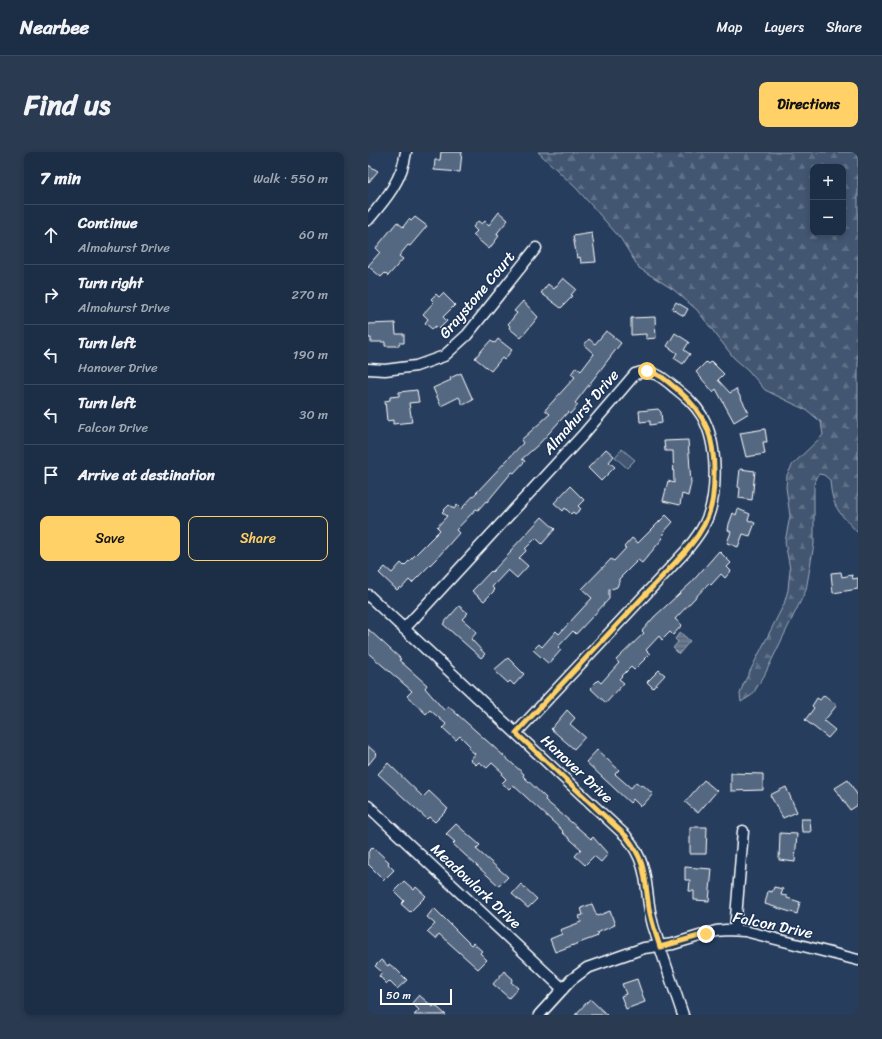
<!DOCTYPE html>
<html lang="en">
<head>
<meta charset="utf-8">
<style>
  :root { --surface:#1c2e46; --page:#293a51; --text:#f1f3f6; --muted:#a0a8b3; --line:#3a4a5f; --accent:#ffd166 }
  body { margin:0; font-family:Sriracha,sans-serif; background:var(--page); color:var(--text) }
  .controls { position:absolute; right:12px; top:12px; display:grid; overflow:hidden; border-radius:8px; box-shadow:0 2px 6px #0003 }
  .controls button { width:36px; height:36px; display:grid; place-items:center; padding:0; border:0; border-bottom:1px solid var(--line); background:var(--surface); color:var(--text); font:20px sans-serif }
  .scale { position:absolute; left:12px; bottom:10px; width:72px; box-sizing:border-box; padding-left:4px; border:2px solid #fff; border-top:0; font-size:11px; line-height:14px; white-space:nowrap; color:#fff; -webkit-text-stroke:3px #1d3557; paint-order:stroke }
  .stop { position:absolute; width:12px; height:12px; margin:-9px; border:3px solid #ffd166; border-radius:50%; background:#fff }
  .stop.end { background:#ffd166; border-color:#fff; box-shadow:0 1px 4px #0008 }
  .list { margin:0; padding:0; list-style:none }
  h2 { display:flex; justify-content:space-between; align-items:center; height:52px; margin:0; padding:0 16px; font-size:17px }
  h2 small { font-size:13px; font-weight:400; color:var(--muted) }
  .list li { display:grid; grid-template-columns:26px 1fr auto; gap:12px; align-items:center; box-sizing:border-box; height:60px; padding:0 16px; border-top:1px solid var(--line) }
  .list b { display:block; font-size:15px; white-space:nowrap }
  .list p { margin:0; font-size:13px; white-space:nowrap; color:var(--muted) }
  .list em { font-size:13px; font-style:normal; color:var(--muted) }
  .actions { display:flex; gap:8px; padding:12px 16px }
  .actions a { flex:1; padding:9px 0; border:1px solid var(--accent); border-radius:8px; text-align:center; font-size:14px; color:var(--accent) }
  .actions .main { background:var(--accent); color:#111 }
  .icon { flex:none; width:22px; height:22px; fill:none; stroke:currentColor; stroke-width:2; stroke-linecap:round; stroke-linejoin:round }
  .map { position:relative; flex:none; width:490px; height:863px; overflow:hidden; border-radius:8px }
  header { display:flex; align-items:center; gap:24px; box-sizing:border-box; height:56px; padding:0 20px; background:var(--surface); border-bottom:1px solid var(--line) }
  header strong { font-size:19px }
  nav { display:flex; gap:22px; margin-inline-start:auto; font-size:14px }
  .intro { display:flex; align-items:center; justify-content:space-between; box-sizing:border-box; height:96px; padding:0 24px }
  h1 { margin:0; font-size:28px }
  .button { padding:10px 18px; border-radius:8px; background:var(--accent); color:#111; font-size:14px; font-weight:700 }
  main { display:flex; gap:24px; padding:0 24px }
  aside { flex:1; background:var(--surface); border-radius:8px; box-shadow:0 2px 6px #0003 }
  .map>svg:first-child { display:block }
</style>
</head>
<body>
<header>
<strong>Nearbee</strong>
<nav><a>Map</a><a>Layers</a><a>Share</a></nav>
</header>
<div class="intro"><h1>Find us</h1><a class="button">Directions</a></div>
<main>
<aside>
<h2>7 min<small>Walk · 550 m</small></h2>
<ul class="list">
<li><svg class="icon" aria-label="ahead" viewBox="0 0 24 24"><path d="M12 20V5M6 11l6-6 6 6"/></svg><div><b>Continue</b><p>Almahurst Drive</p></div><em>60 m</em></li>
<li><svg class="icon" aria-label="right" viewBox="0 0 24 24"><path d="M7 20v-9h11M14 6l5 5-5 5"/></svg><div><b>Turn right</b><p>Almahurst Drive</p></div><em>270 m</em></li>
<li><svg class="icon" aria-label="left" viewBox="0 0 24 24"><path d="M17 20v-9H6M10 6l-5 5 5 5"/></svg><div><b>Turn left</b><p>Hanover Drive</p></div><em>190 m</em></li>
<li><svg class="icon" aria-label="left" viewBox="0 0 24 24"><path d="M17 20v-9H6M10 6l-5 5 5 5"/></svg><div><b>Turn left</b><p>Falcon Drive</p></div><em>30 m</em></li>
<li><svg class="icon" aria-label="arrive" viewBox="0 0 24 24"><path d="M6 21V4h12l-3 4 3 4H6"/></svg><div><b>Arrive at destination</b></div></li>
</ul>
<div class="actions"><a class="main">Save</a><a>Share</a></div>
</aside>
<div class="map">
<svg width="490" height="863" viewBox="0 0 490 863">
  <defs>
    <pattern id="forest-firs" width="22" height="20" patternUnits="userSpaceOnUse"><rect width="22" height="20" fill="#425672"/><path d="M5 1l3.5 6h-7zM16 11l3.5 6h-7z" fill="#5e6f87"/></pattern>
    <pattern id="water-rules" width="6" height="5" patternUnits="userSpaceOnUse"><rect width="6" height="5" fill="#67788e"/><path d="M0 2.5h6" fill="none" stroke="#5a626d"/></pattern>
  </defs>
  <rect width="100%" height="100%" fill="#263d5e"/>
  <filter id="ink" filterUnits="userSpaceOnUse"><feTurbulence type="fractalNoise" baseFrequency=".025" numOctaves="2"/><feDisplacementMap in="SourceGraphic" scale="8" xChannelSelector="R" yChannelSelector="G"/><feConvolveMatrix kernelMatrix="1 2 1 2 8 2 1 2 1" color-interpolation-filters="sRGB"/></filter>
  <g filter="url(#ink)">
    <path fill="url(#forest-firs)" stroke="#a0aab8" fill-rule="evenodd" d="M170 0H490V381C472 361 464 357 462 328L456 323 451 322 448 325 446 333V392L438 438 396 524 384 543 373 550 372 542 375 533 416 452 420 438 422 417 417 390 422 364 418 335 419 323 425 312 455 283 453 270 440 259 397 238 380 218 366 206 329 158 306 138 271 116 253 87 209 37ZM445 15H475V81H445Z"/>
    <path fill="#425672" stroke="#a0aab8" d="M254 297 267 308 259 316 247 305Z"/>
    <path fill="url(#water-rules)" stroke="#a4aebb" d="M312 480 322 489 311 502 305 496 310 490 307 487Z"/>
    <path fill="#556781" stroke="#fff" d="M73 0H94L92 20 66 18 67 8H72Z
      M0 13 10 19 0 31Z
      M131 60 140 68 130 80 129 83 131 84 121 97 105 83 109 79 105 75 110 69 114 72 117 69 121 73Z
      M47 65 59 74 42 94 40 93 31 104 35 107 20 124 17 121 13 125 0 114 12 100 8 96 29 70 35 75 41 67 43 69Z
      M224 81 228 110 213 111 212 105 209 106 205 84Z
      M195 126 208 137 203 143 205 144 193 156 173 141 180 132 186 137Z
      M75 141 87 153 75 165 79 169 71 177 68 174 64 177 57 171 60 167 55 162 66 150 63 147 68 142 71 145Z
      M155 149 170 165 153 186 141 176 142 174 140 172 149 161 146 159Z
      M308 150 320 157 316 164 304 157Z
      M287 165 288 186 278 187V182L263 183V166Z
      M27 171 28 182H36V191H31V194H17V190H3V186H0V172Z
      M238 179 253 191 207 251 210 253 202 262 200 260 171 292 154 307 157 309 146 321 144 320 119 350 118 349 110 358 108 357 88 378 91 381 70 405 44 431 41 428 33 437 32 435 29 438 11 421 17 415 24 421 33 411 36 414 72 378 69 375 79 364 74 360 81 353 86 357 89 353 93 357 155 291 153 288 182 262 177 258 207 225 203 222 208 215 213 219 226 202 216 193 221 187 227 192Z
      M307 181 321 190 316 198 322 202 315 212 306 206 309 201 299 194Z
      M130 187 144 198 136 208 134 206 123 219 107 206 122 189 127 191Z
      M343 209 356 222 350 228 362 241 368 237 381 261 366 270 348 237 345 240 328 220 338 210 340 212Z
      M93 221 105 248 95 253 91 245 73 254 65 236 83 228 82 226Z
      M49 238 51 250 41 251 44 270 25 272V268L19 269 17 249 22 248V245L31 244V240Z
      M290 257 293 260 294 271 282 273V269L272 270 271 259Z
      M397 277 399 290H395L397 302 378 305 372 281Z
      M320 288 323 331 320 344 314 342 312 353 295 349 300 329 306 331 305 299H297L296 289Z
      M238 297 246 304 241 310 247 315 233 329 220 316Z
      M372 317 387 319 384 348 371 346 372 336 370 335Z
      M202 334 216 348 210 354 213 357 207 362 205 360 203 362 197 356 195 359 186 351Z
      M370 357 382 362 380 368 387 371 382 384 375 382 370 395 359 391 363 380 360 378 361 372 365 361 368 363Z
      M298 363 305 370 296 380 297 381 293 385 295 386 274 411 270 408 251 427V430L249 435 241 438V447L208 482 205 479 190 495 193 498 181 512 165 498 171 492 174 495 188 479 191 482 224 446 214 437 243 407 246 409 258 396 256 395 264 386 270 391Z
      M174 365 187 377 174 392 168 386 157 397 158 399 151 406 160 414 149 426 140 418 124 435 127 438 116 449 104 439 123 419 124 420 143 400 142 399Z
      M351 399 363 411 359 415 363 419 357 426 353 422 343 433 341 431 307 467 314 473 305 483 302 480 294 488 291 484 278 498 282 502 266 518 263 515 251 527 256 531 238 551 222 536 230 528 233 531 251 511 248 508 276 481 274 479 286 465 323 431Z
      M473 420 474 425 484 423 485 427 490 426V437L465 441 463 421Z
      M91 454 100 461 94 467 109 480 103 487 117 502 113 506 75 472Z
      M0 477 33 507 31 508 59 533 57 536 76 558 80 554 156 622 155 624 178 646 177 648 223 687 225 685 240 702 233 710 226 704 217 713 207 704 213 697 194 680 195 679 145 633 141 637 134 631 138 627 134 623 135 621 124 611 119 616 111 610 108 613 102 608 107 602 100 596 102 594 92 584 88 588 75 576 78 572 62 558 58 562 39 544 44 539 0 501Z
      M140 506 156 522 146 533 142 529 140 531 126 518Z
      M291 518 297 523 285 536 279 530Z
      M456 543 469 553 456 569 467 578 460 586 437 568 446 556 444 554 449 546 452 548Z
      M199 558 207 566 202 572 217 585 206 597 183 577Z
      M0 594 9 602 0 613Z
      M229 598 251 618 247 622 263 636 268 630 273 634 275 633 285 642 273 655 265 647 262 651 218 610Z
      M20 611 55 645 61 639 80 657 67 670 61 665 59 667 10 622Z
      M363 621 395 622V638L363 639Z
      M336 628 349 639 330 661 317 650Z
      M480 628 490 644V653L482 658 467 636Z
      M418 635 429 660 415 666 402 643Z
      M433 667H442L443 680H434Z
      M88 672 112 693 108 697 140 725 131 734 85 692 87 690 78 682Z
      M322 675H339L338 702H322Z
      M412 681 429 682 427 710 411 708Z
      M5 695 21 710 20 712 26 718 16 728 0 712V700Z
      M317 715 344 717 341 749 326 748V739H321L322 728H317Z
      M36 729 46 738 48 735 58 744 42 760 33 752 36 749 26 739Z
      M153 732 169 747 160 756 144 742Z
      M406 735 415 737 413 743 419 744V746L432 750 429 762 397 752 400 739 404 740Z
      M224 752 229 764 242 759 247 773 229 781 230 784 187 800 182 787 194 782 192 778 213 770 211 764 215 763 213 756Z
      M66 756 103 793 105 791 114 799 112 801 119 808 110 817 71 782 67 787 59 780 67 772 59 765Z
      M13 808 20 814 21 812 29 818 39 828 29 837 21 829 19 832 11 824 14 820 7 814Z
      M136 819 145 827 143 830 150 836 141 846 125 832Z
      M269 827 277 850 258 857 253 844 258 842 254 832Z
      M51 843 65 855 67 853 78 863H46L51 858 44 851Z
      M222 847 239 863H207Z"/>
    <g fill="none" stroke-linecap="round" stroke-linejoin="round">
      <defs>
        <path id="minor" d="M0 68C18 47 34 28 38 0
          M0 217 17 218 48 214 76 204 99 183 168 96
          M0 443 258 684C284 717 275 736 285 773 294 803 305 833 315 863
          M36 477 214 284 267 222C284 216 294 225 307 236 317 244 327 252 334 264 350 291 351 345 336 373 331 383 324 391 317 400L148 581
          M0 654 195 837
          M367 778 375 679
          M171 863 203 828 219 816 276 796 305 792 348 779 358 778 377 779 490 808"/>
      </defs>
      <use href="#minor" stroke="#fff" stroke-width="13"/>
      <use href="#minor" stroke="#1d3557" stroke-width="10"/>
    </g>
  </g>
  <g fill="none" stroke-linecap="round" stroke-linejoin="round" filter="url(#ink)">
    <path stroke="#ffd166" stroke-width="5" d="M279 219C292 221 300 230 310 238 339 263 347 287 346 325 346 338 345 352 340 364 335 378 326 389 317 400L148 581 258 684C279 711 276 724 281 756 283 769 288 782 292 795L338 782"/>
  </g>
  <g text-anchor="middle" dominant-baseline="central" stroke-width="3" stroke-linejoin="round" paint-order="stroke">
    <g font-size="15" fill="#fff" stroke="#1d3557">
      <text transform="translate(109 143) rotate(-50)">Graystone Court</text>
      <text transform="translate(213 260) rotate(-49)">Almahurst Drive</text>
      <text transform="translate(209 617) rotate(43)">Hanover Drive</text>
      <text transform="translate(108 734) rotate(43)">Meadowlark Drive</text>
      <text transform="translate(405 773) rotate(12)">Falcon Drive</text>
    </g>
  </g>
</svg>
<div class="controls">
<button>+</button>
<button>−</button>
</div>
<div class="scale">50 m</div>
<div class="stop" style="left:279px;top:219px"></div>
<div class="stop end" style="left:338px;top:782px"></div>
</div>
</main>
</body>
</html>
